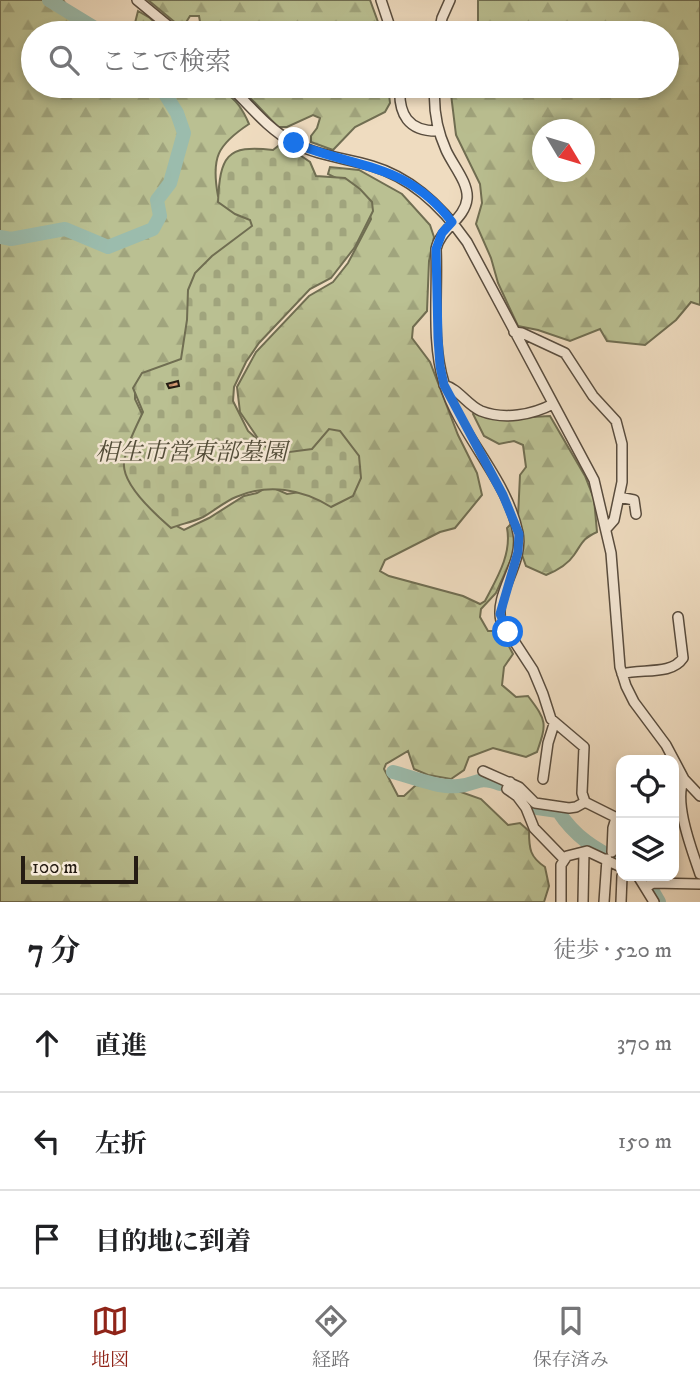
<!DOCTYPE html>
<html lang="ja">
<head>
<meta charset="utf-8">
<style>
  :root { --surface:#fff; --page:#f6f6f6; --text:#202124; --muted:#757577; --line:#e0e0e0; --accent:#8f2418 }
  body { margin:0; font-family:"IM FELL DW Pica","Noto Serif JP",serif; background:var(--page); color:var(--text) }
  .controls { position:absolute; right:21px; bottom:21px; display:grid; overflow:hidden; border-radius:14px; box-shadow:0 4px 10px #0003 }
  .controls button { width:63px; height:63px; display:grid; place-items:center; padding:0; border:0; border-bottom:2px solid var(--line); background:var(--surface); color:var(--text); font:35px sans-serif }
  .compass { position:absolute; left:532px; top:119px; width:63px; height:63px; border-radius:50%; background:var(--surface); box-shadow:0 4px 10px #0003; rotate:128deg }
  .scale { position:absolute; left:21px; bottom:18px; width:117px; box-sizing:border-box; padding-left:7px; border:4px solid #251c13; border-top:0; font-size:19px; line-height:24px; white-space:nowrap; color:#251c13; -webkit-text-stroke:5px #f5e8d6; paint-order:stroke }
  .stop { position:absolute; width:21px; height:21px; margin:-16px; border:5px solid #1a73e8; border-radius:50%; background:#fff }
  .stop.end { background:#1a73e8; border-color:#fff; box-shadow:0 2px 7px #0008 }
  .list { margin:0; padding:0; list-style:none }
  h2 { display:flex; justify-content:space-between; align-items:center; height:91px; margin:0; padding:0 28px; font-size:30px }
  h2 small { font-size:23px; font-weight:400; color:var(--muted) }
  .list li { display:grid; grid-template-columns:46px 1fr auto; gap:21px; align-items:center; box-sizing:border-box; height:98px; padding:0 28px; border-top:2px solid var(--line) }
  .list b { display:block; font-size:26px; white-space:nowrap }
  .list em { font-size:23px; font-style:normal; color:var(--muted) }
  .icon { flex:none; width:38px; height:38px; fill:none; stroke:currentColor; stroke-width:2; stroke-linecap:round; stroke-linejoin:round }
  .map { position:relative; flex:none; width:700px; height:902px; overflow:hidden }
  .search { position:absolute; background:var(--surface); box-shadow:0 4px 10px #0003; left:21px; right:21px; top:21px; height:77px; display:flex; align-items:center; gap:18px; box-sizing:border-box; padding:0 24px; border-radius:38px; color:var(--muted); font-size:26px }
  .sheet { height:385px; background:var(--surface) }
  nav { display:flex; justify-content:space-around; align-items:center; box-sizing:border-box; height:98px; border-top:2px solid var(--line); background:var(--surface); font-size:19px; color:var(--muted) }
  nav a { display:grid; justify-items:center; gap:4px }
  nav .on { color:var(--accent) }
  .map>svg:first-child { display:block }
</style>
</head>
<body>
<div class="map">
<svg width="700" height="902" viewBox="0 0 700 902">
  <defs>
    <pattern id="forest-firs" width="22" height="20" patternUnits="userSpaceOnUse" patternTransform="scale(1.75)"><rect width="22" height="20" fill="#bac092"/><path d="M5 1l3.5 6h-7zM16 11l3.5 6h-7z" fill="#a0a47d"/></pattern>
    <pattern id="cemetery-stones" width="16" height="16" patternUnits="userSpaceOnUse" patternTransform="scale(1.75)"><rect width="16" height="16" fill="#bac092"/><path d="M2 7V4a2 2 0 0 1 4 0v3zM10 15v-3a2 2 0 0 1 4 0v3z" fill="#a0a47d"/></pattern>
    <pattern id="building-hatch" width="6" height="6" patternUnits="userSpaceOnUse" patternTransform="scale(1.75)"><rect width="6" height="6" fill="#d99c74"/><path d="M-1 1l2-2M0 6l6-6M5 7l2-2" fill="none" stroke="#b07e5e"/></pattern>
  </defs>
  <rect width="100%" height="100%" fill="#efdcc0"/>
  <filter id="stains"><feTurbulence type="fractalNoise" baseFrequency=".00286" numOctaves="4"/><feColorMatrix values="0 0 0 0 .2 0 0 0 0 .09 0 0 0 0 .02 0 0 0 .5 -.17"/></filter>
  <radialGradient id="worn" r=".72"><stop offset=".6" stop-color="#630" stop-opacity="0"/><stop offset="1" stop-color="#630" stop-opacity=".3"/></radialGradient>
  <path fill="url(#forest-firs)" stroke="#706e52" stroke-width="2" fill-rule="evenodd" d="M0 0H63L68 7 115 33H33V86H188L189 89C222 90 235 90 249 124 217 145 211 158 218 196L245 214 261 217 184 364 135 388V399L144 418 129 442 126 468 163 519 184 530 209 518 244 496 257 493 269 486 287 494 313 490 279 454 257 437 240 412 237 387 256 352 309 296 333 282 348 263 371 219C364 190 354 186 328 174L330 167 359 170 402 194 430 225 434 237 429 261 427 311 413 327 412 338 430 362 458 435 477 473 482 495 455 528 440 532 385 560 380 571 389 576 463 596 480 604 485 601C497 578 512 554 507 528L518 517 520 475 526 467 523 445 514 441 499 444 484 436 473 414 477 410 513 418 550 416 585 476 594 499 597 532C582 539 583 542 574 555 568 564 556 571 546 575L526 566 522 555 514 553 496 593 481 609 480 617 488 631H496L504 637 513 654 504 667 502 685 516 697 528 696C547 721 547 723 537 752L526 757 493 748 469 757 464 770 451 779 428 775 414 769 408 751 386 764 384 769 398 796H404L416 785 461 792 481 799 508 825 520 823 529 831C529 849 530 857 545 867L549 886 544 902H0Z
    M148 0H370L382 33H202L199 16H190L185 24H177Z
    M478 0H700V305L691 302 676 320 645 345 607 341 600 329 570 341 538 330 518 326 498 283 491 258 476 224 482 203 480 184 456 135 450 86H667V33H475L478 27ZM542 130H584V172H542Z
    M138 11 150 18 166 33H123L135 23Z
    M239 86H388L390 103 385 112 355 127 333 150 311 142V136L317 128 320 118 313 115 287 127H278Z"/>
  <path fill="url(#cemetery-stones)" stroke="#706e52" stroke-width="2" d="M282 143 310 162 316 176 345 178 360 189 372 202 373 211 355 247 331 278 310 289 259 343 246 362 234 387 233 401 248 431 274 454 312 449 329 429 340 431 359 456 361 478 353 496 331 507C302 489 268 483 236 497 224 502 214 511 203 517 193 522 181 524 171 528 156 515 122 484 124 463 126 446 136 427 143 412L133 388 142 373 181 359 187 320 188 290 195 273 212 256 252 226 250 220 235 214 218 202C220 157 226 144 273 150Z"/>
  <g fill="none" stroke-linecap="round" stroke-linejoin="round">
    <path stroke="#9bbcad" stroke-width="14" d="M49 0 103 33
      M0 237 11 239 65 229 108 247 153 229 160 216 157 200 170 183 184 133 177 113 160 86
      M393 772C412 777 438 788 458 786 478 785 476 775 500 784
      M523 796 537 808 558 811C575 837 595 849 621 862
      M644 876 659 902"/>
  </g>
  <path fill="url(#building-hatch)" stroke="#251c13" stroke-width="2" d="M178 381 179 386 169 388 167 384Z"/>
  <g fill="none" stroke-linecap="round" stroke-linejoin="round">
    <defs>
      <path id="minor" d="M137 0 177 33
        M381 0 392 33
        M439 33 442 18 450 0
        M230 86C250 106 269 130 294 143 318 156 346 158 372 166 413 178 443 208 467 242L594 480 611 553 620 667 626 686 634 702 666 745 684 779 700 796
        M400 86C398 114 408 132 439 131
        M435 86C433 108 437 130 446 150 452 164 469 183 467 199 465 219 440 229 436 249 438 293 431 341 444 383 460 436 507 478 518 533 524 564 494 593 501 621L533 670 543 694 551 719 584 747 582 793 585 802 621 820
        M514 332 522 333 565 353 593 396 616 421 622 444V482L614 520 606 529
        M444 385C459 389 467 405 481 411 504 420 532 415 553 404
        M619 497 634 500 636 514
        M622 674C641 668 671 676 683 658L678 617
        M483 771 519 787 535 803 569 808 576 807 585 802
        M543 779 548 743 554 724
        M684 779C673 802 692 850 700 874
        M510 782 507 789 517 796 526 808 534 828 564 859
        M612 852 613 828 616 818
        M638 876 654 902
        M646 887 653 883 700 884
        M561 902V865L567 856 587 851 621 867
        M583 902 584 852
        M604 902 607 859
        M621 902 622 876"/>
    </defs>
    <use href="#minor" stroke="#584c3e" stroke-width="12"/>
    <use href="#minor" stroke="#f5e8d6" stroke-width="9"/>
  </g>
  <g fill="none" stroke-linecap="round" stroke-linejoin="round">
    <path stroke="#1a73e8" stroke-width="9" d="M294 143C356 169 406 162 452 222L442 233 436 249 438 338 440 366 444 385 503 495 519 534 518 552 500 614 508 632"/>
  </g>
  <g text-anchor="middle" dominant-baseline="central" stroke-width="5" stroke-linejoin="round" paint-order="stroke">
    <g font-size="24" font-style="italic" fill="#524d39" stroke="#f5e8d6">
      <text x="191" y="453">相生市営東部墓園</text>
    </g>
  </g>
  <rect width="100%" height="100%" filter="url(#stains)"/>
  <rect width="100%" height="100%" fill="url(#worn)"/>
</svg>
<div class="controls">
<button><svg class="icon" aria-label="locate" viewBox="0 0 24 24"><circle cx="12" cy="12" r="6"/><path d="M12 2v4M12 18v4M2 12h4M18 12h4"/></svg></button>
<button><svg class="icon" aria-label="layers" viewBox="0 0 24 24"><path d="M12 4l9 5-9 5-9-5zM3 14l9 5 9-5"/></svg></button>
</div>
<svg class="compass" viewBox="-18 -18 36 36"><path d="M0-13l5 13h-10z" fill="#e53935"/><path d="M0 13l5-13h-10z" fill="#757577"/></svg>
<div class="scale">100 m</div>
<div class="stop" style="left:508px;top:632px"></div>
<div class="stop end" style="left:294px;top:143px"></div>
<div class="search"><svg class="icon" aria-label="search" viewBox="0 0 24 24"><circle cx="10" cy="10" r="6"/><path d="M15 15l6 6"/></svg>ここで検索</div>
</div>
<section class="sheet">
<h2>7 分<small>徒歩 · 520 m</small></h2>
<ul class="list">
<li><svg class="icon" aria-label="ahead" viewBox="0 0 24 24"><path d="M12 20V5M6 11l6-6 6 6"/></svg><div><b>直進</b></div><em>370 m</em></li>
<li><svg class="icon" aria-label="left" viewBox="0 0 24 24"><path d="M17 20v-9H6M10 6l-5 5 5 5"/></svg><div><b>左折</b></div><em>150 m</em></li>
<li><svg class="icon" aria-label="arrive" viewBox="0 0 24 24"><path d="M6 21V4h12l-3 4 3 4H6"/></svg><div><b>目的地に到着</b></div></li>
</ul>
</section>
<nav>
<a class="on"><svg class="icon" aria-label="map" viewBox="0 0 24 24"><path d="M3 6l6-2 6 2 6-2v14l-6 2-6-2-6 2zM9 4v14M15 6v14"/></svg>地図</a>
<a><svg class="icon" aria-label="directions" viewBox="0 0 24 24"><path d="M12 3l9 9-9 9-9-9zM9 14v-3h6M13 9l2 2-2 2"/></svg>経路</a>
<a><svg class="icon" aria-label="saved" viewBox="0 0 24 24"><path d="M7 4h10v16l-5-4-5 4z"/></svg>保存済み</a>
</nav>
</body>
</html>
